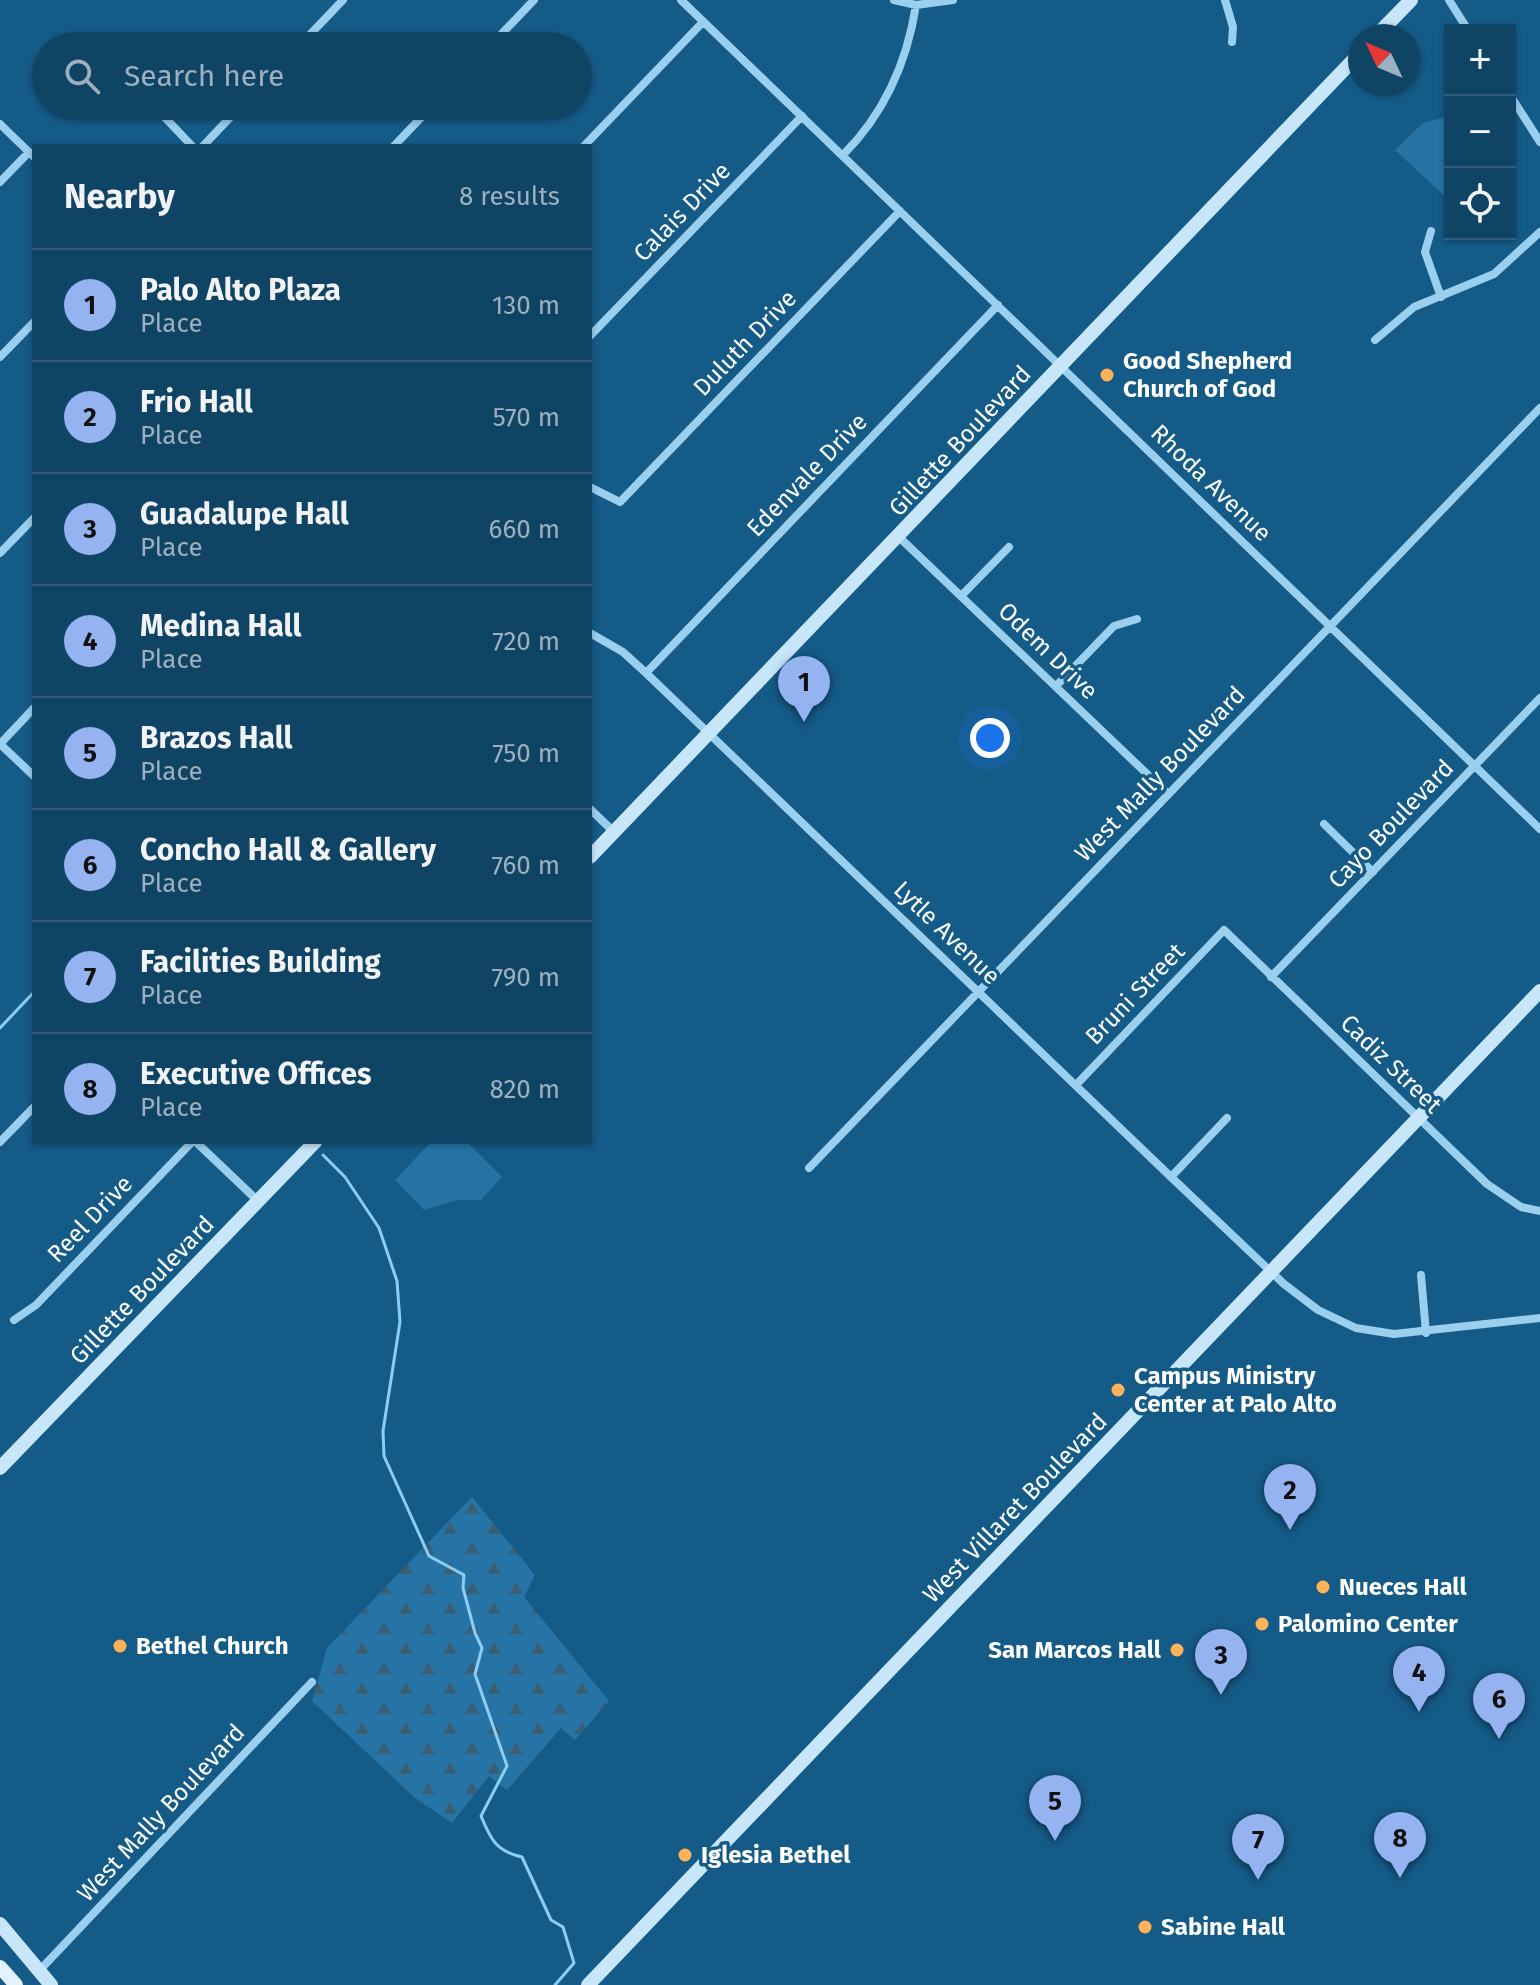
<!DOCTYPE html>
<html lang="en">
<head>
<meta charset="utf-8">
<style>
  :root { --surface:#104465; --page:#1e4e6e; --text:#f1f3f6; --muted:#9cb0bf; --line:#305c79; --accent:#95b2f1 }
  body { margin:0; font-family:"Fira Sans",sans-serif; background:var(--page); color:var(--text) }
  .controls { position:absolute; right:24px; top:24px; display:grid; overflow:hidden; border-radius:0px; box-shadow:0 2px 6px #0004 }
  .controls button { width:72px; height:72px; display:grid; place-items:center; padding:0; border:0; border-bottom:2px solid var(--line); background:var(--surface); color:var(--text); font:40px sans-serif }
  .compass { position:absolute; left:1348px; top:24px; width:72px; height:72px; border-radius:50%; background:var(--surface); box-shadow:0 2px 6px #0004; rotate:314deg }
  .you { position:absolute; left:990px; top:738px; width:28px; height:28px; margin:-20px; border:6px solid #fff; border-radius:50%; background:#1a73e8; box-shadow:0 0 0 12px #1a73e833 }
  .badge { display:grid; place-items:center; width:52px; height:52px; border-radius:50%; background:var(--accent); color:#111; font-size:26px; font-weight:700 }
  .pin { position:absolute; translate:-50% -66px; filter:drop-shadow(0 2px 4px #0008) }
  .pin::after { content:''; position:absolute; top:42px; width:28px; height:24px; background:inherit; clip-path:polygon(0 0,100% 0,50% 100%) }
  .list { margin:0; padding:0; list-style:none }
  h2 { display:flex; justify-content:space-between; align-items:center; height:104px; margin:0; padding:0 32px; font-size:34px }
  h2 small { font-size:26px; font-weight:400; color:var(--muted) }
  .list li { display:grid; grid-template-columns:52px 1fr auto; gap:24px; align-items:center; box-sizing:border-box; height:112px; padding:0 32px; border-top:2px solid var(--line) }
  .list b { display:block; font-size:30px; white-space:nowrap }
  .list p { margin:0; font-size:26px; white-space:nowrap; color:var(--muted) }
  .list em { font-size:26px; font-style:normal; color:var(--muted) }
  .icon { flex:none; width:44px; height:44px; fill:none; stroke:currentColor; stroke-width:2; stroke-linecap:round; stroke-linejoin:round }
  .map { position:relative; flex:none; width:1540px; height:1985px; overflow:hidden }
  .search { position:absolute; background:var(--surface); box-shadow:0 2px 6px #0004; left:32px; top:32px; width:560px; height:88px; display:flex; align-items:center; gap:20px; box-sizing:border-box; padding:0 28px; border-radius:44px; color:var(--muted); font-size:30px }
  .panel { position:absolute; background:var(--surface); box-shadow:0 2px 6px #0004; left:32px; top:144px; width:560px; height:1000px; border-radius:0px }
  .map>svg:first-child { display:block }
</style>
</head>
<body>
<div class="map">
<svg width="1540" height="1985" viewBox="0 0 1540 1985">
  <defs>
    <pattern id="forest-firs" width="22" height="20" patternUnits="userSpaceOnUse" patternTransform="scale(2)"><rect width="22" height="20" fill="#2574a5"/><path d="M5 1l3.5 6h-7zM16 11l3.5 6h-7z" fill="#3a5e74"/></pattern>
  </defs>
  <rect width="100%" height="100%" fill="#155b87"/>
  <path fill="url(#forest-firs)" d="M472 1497 535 1575 524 1597 609 1701 575 1740 561 1728 507 1790 489 1776 452 1823 415 1798 312 1701 327 1648Z"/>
  <path fill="#2574a5" d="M1450 116V201L1395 150 1423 123Z
    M431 1142H467L502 1177 481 1200H457L424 1210 395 1180Z"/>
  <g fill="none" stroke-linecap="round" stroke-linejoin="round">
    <path stroke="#8dcdf1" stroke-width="3" d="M0 1028 34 992
      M323 1155 345 1177 379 1228 397 1281 400 1322 383 1431 384 1456 429 1556 464 1575 463 1588 475 1633 482 1648 475 1674 507 1766 481 1816C491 1840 496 1851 522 1857L551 1920 563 1927 574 1963 555 1985"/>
    <path stroke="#9bcfee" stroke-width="8" d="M681 0 1540 829
      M894 0 916 5 953 0
      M1225 0 1233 27 1232 42
      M1449 0 1468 30
      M299 46 343 0
      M490 46 534 0
      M1510 95 1540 142
      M154 106 192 146
      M0 124 34 157
      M203 146 241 106
      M394 146 432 106
      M584 146 703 22
      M843 155C884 114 907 63 916 5
      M0 182 29 152
      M1431 231 1425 252 1441 297
      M590 336 802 116
      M1375 340 1414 307 1494 274 1540 232
      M0 357 34 322
      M590 487 620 502 900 211
      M899 537 1168 794
      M0 553 34 518
      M962 595 1009 547
      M590 633 623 652 646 673 1171 1177 1284 1284 1318 1310 1356 1328 1394 1334 1540 1318
      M646 673 998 305
      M1056 686 1114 626 1137 619
      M34 708 0 744 34 776
      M590 809 614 832
      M1324 824 1373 872
      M1271 977 1540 698
      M1076 1085 1224 930 1487 1184 1521 1207 1540 1211
      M0 1142 34 1107
      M196 1142 258 1201
      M809 1168 1540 408
      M1171 1177 1227 1118
      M1421 1275 1426 1333
      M14 1320 36 1305 192 1142
      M39 1971 312 1682"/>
    <path stroke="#c8e6fa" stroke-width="14" d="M1376 36 1411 0
      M590 857 1360 53
      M0 1468 315 1142
      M0 1924 51 1985
      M588 1985 1540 991"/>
    <path stroke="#e2f2ff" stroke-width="14" d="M0 1967 16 1985"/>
  </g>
  <g fill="#ffb258" stroke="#155b87" stroke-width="3">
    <circle cx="1107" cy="375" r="8"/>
    <circle cx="1118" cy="1390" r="8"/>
    <circle cx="1323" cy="1587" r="8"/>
    <circle cx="1262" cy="1624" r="8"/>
    <circle cx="120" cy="1646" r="8"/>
    <circle cx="1177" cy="1650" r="8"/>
    <circle cx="685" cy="1855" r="8"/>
    <circle cx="1145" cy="1927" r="8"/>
  </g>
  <g text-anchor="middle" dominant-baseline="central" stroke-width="7" stroke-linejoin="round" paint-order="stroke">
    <g font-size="24" fill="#fff" stroke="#155b87">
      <text transform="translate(682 212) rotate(-46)">Calais Drive</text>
      <text transform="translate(745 343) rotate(-46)">Duluth Drive</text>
      <text transform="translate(960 441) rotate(-47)">Gillette Boulevard</text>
      <text transform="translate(807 475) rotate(-46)">Edenvale Drive</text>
      <text transform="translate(1211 483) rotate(44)">Rhoda Avenue</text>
      <text transform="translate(1048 651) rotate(44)">Odem Drive</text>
      <text transform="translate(1160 774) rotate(-46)">West Mally Boulevard</text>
      <text transform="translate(1391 824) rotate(-46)">Cayo Boulevard</text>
      <text transform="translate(947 933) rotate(44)">Lytle Avenue</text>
      <text transform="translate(1135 994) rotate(-46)">Bruni Street</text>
      <text transform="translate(1391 1064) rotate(44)">Cadiz Street</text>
      <text transform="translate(90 1219) rotate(-46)">Reel Drive</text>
      <text transform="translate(142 1290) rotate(-46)">Gillette Boulevard</text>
      <text transform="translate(1015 1508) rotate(-46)">West Villaret Boulevard</text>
      <text transform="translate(161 1813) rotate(-47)">West Mally Boulevard</text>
    </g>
    <g font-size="24" font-weight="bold" fill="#fff" stroke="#155b87" text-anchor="start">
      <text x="1123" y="361">Good Shepherd<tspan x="1123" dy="28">Church of God</tspan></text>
      <text x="1134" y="1376">Campus Ministry<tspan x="1134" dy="28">Center at Palo Alto</tspan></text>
      <text x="1339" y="1587">Nueces Hall</text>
      <text x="1278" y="1624">Palomino Center</text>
      <text x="136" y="1646">Bethel Church</text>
      <text x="1161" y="1650" text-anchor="end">San Marcos Hall</text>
      <text x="701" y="1855">Iglesia Bethel</text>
      <text x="1161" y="1927">Sabine Hall</text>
    </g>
  </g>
</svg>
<div class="controls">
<button>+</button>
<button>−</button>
<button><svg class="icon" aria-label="locate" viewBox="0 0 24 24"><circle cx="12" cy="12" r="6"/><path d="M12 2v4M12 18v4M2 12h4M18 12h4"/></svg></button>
</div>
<svg class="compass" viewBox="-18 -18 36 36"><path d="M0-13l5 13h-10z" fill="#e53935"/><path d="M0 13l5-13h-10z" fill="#9cb0bf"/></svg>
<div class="you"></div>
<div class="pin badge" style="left:804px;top:722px">1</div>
<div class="pin badge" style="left:1290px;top:1530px">2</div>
<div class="pin badge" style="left:1221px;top:1695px">3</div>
<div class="pin badge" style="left:1419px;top:1712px">4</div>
<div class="pin badge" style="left:1055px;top:1841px">5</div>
<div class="pin badge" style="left:1499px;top:1739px">6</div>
<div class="pin badge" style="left:1258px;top:1880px">7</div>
<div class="pin badge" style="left:1400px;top:1878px">8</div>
<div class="search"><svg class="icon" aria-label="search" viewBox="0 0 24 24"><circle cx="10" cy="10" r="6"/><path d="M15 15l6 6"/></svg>Search here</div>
<section class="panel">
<h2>Nearby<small>8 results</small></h2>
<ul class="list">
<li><span class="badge">1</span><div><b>Palo Alto Plaza</b><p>Place</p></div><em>130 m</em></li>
<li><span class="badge">2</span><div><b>Frio Hall</b><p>Place</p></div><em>570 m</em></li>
<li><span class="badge">3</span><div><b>Guadalupe Hall</b><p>Place</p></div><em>660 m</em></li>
<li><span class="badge">4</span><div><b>Medina Hall</b><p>Place</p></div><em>720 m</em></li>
<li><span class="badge">5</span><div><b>Brazos Hall</b><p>Place</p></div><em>750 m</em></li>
<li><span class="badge">6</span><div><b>Concho Hall &amp; Gallery</b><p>Place</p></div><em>760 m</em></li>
<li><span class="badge">7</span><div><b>Facilities Building</b><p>Place</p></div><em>790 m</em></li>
<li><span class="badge">8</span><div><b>Executive Offices</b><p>Place</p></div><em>820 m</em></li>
</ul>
</section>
</div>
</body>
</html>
